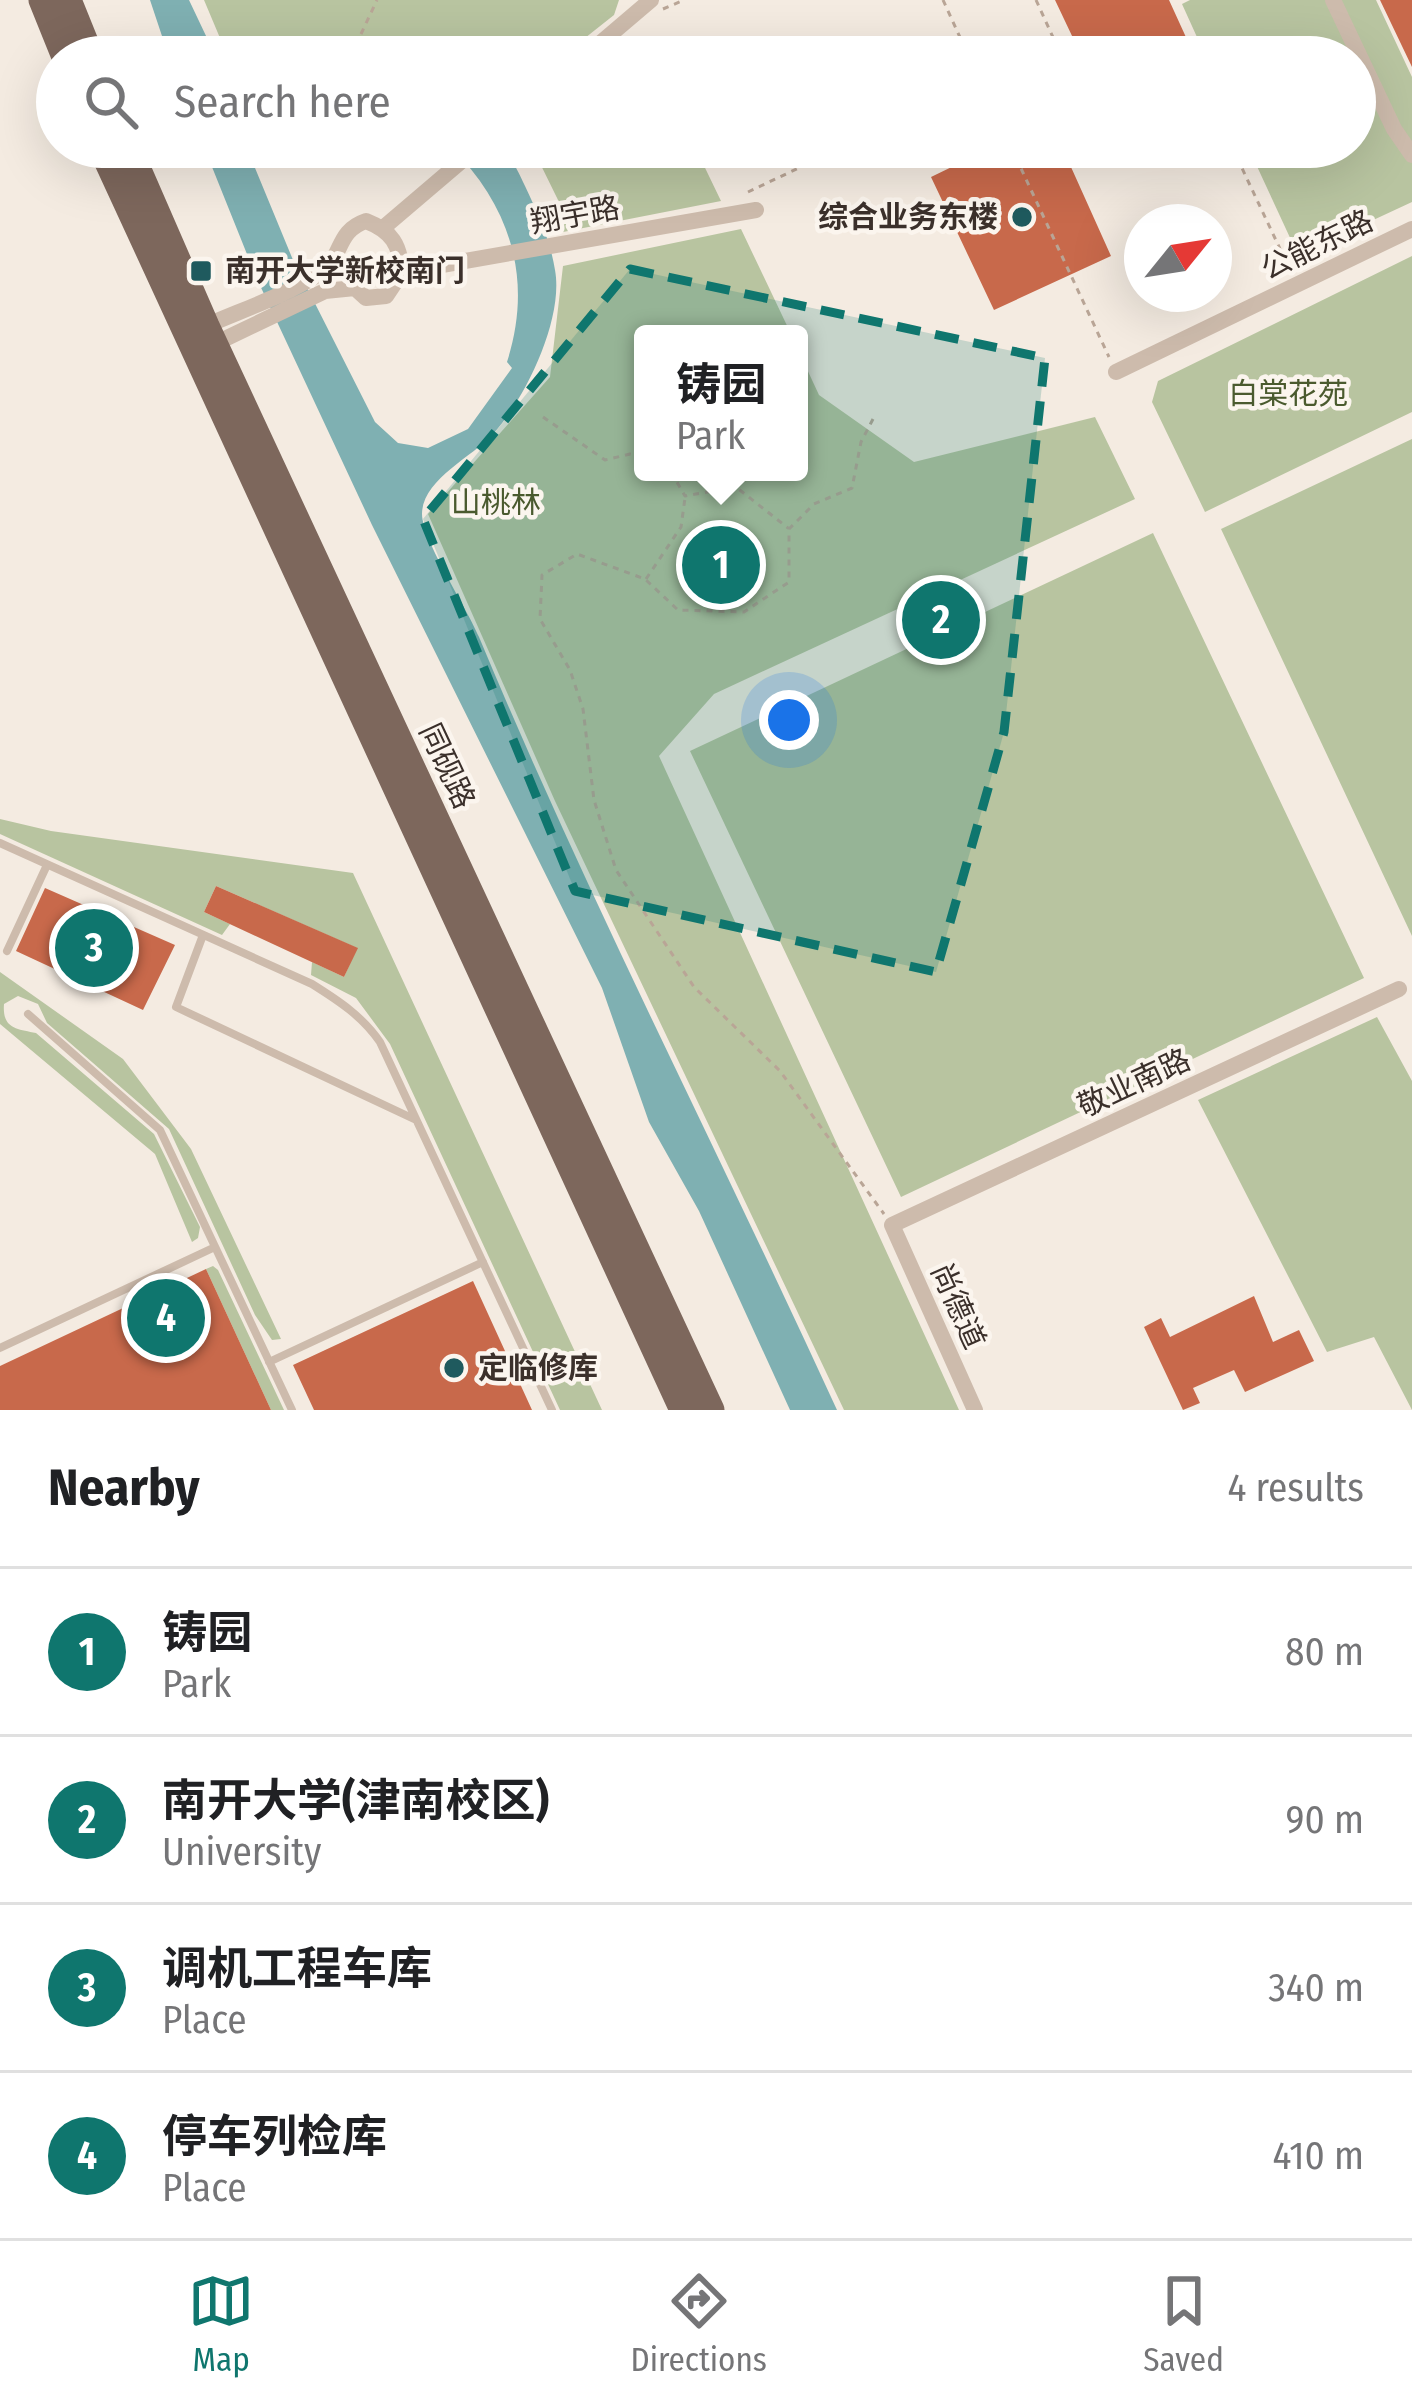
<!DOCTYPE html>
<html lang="en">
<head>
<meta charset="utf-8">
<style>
  :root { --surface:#fff; --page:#f6f6f6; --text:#202124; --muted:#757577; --line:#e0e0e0; --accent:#0f766e }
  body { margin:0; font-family:"Fira Sans Condensed","Noto Sans SC",sans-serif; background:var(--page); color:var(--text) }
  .compass { position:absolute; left:1124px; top:204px; width:108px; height:108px; border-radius:50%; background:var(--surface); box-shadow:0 12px 48px #0002; rotate:60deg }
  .you { position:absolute; left:789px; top:720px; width:42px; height:42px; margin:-30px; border:9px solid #fff; border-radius:50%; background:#1a73e8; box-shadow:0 0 0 18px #1a73e833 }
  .badge { display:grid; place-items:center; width:78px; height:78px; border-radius:50%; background:var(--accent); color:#fff; font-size:39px; font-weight:700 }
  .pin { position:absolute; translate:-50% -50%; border:6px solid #fff; box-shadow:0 3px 12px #0006 }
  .popup { position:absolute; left:634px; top:325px; width:174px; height:156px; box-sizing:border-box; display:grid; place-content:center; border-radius:12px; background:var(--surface); filter:drop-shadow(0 3px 9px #0005); font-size:39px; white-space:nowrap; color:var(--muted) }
  .popup b { font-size:45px; color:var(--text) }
  .popup::after { content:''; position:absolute; left:50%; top:100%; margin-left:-24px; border:24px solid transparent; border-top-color:var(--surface) }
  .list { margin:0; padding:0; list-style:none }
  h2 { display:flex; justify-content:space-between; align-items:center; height:156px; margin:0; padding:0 48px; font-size:51px }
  h2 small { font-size:39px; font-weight:400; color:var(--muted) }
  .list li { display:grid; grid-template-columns:78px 1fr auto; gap:36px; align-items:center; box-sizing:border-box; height:168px; padding:0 48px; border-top:3px solid var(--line) }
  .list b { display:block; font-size:45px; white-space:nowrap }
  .list p { margin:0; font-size:39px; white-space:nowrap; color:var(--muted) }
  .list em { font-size:39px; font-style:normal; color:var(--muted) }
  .icon { flex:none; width:66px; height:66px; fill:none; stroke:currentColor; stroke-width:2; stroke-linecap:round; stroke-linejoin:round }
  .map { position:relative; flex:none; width:1412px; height:1410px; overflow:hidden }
  .search { position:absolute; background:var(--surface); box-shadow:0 12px 48px #0002; left:36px; right:36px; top:36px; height:132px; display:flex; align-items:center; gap:30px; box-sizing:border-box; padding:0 42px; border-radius:66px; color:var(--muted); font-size:45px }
  .sheet { height:828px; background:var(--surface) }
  nav { display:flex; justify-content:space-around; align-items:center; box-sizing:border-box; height:168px; border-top:3px solid var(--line); background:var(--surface); font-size:33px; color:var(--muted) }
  nav a { display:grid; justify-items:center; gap:6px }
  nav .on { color:var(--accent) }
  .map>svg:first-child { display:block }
</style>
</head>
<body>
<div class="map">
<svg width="1412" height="1410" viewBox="0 0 1412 1410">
  <rect width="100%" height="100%" fill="#f4ebe1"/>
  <path fill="#b8c4a0" d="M204 0H619L614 15 561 57H388L347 43 274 57H228Z
    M1190 0H1376L1412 77V202L1298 255 1248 147H1355V57H1206L1182 4Z
    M532 147H695L721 201 563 232 559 202Z
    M741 229 791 334H643V472H799V352L819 395 914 462 1095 417 1135 499 714 694 659 756 959 1410H844L555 801 428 514 550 377 563 266Z
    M1412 256V412L1205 512 1152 402 1158 381Z
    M1412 439V936L1221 529Z
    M1153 533 1364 978 901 1197 690 751Z
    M0 819 51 831 353 873 602 1410H560L390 1044 356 998 311 975 312 962 344 977 357 948 216 886 204 912 230 924 222 935 0 834Z
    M0 972 123 1059 191 1149 281 1339 272 1340 255 1315 169 1129 47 1023 38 1004 18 996 4 1004C2 1029 17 1029 36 1033L154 1134 200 1227 198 1238 192 1242 155 1154 0 1024Z
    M1377 1017 1412 1081V1410L1374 1337 1327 1352 1198 1100Z
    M213 1266 218 1270 284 1410H271L206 1269Z"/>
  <path fill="#7fb0b2" d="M150 0H189L216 57H169Z
    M204 147H251L253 163 293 260 375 422 398 443 428 448 468 429 512 368 507 362C533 281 512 208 451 147H502C513 160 518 171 525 186 538 214 550 239 555 270 564 319 525 400 492 435 472 457 422 480 422 514 422 540 467 608 479 637 588 899 719 1152 837 1410H790L699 1211 649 1122 602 988 372 525 257 279Z"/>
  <path fill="#c8694b" d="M1055 0H1169L1195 57H1082Z
    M1380 0H1412V67Z
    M993 147H1062L1111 256 994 310 931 177Z
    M216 886 358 948 344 977 204 912Z
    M45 888 175 945 143 1010 16 951Z
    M206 1269 271 1410H0V1366Z
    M473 1281 532 1410H314L293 1365Z
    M1254 1296 1273 1342 1299 1330 1314 1361 1245 1392 1234 1370 1193 1388 1200 1403 1183 1410 1144 1327 1161 1318 1170 1337Z"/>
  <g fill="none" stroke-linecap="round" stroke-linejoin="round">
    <path stroke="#b9a596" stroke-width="3" stroke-dasharray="6 6" stroke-linecap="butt" d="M943 0 969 57
      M1036 0 1062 57
      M663 9 684 0
      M361 34 377 0
      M1035 57 1056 47
      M1011 147 1109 357
      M1232 147 1290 270
      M748 192 843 147
      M543 417 605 460 630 454 643 457
      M873 419 861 442 852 488 814 504 789 529V582L744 612 678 610 645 579 577 554 542 575 540 619 570 670 583 709 594 800 616 870 694 987 780 1071 884 1214
      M671 472 685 496 736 487 788 528
      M646 579 681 527 685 498"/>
    <path stroke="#cdbbac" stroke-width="8" d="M0 843 312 984C339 1001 362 1016 380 1042L552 1410
      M203 935 176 1007 414 1119
      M7 951 47 865
      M28 1014 160 1130 292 1410
      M0 1348 215 1247
      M269 1362 483 1262"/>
    <path stroke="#cdbbac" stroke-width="16" d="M1333 0 1394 129 1412 155
      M584 57 651 0
      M383 228 478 147
      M402 272 756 210
      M201 328C239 311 282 297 317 275 345 258 334 232 366 221 392 231 400 245 402 272L386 296 366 298 355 288 325 291 210 346
      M1116 372 1412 229
      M975 1410 892 1225 1399 989"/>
    <path stroke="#7d675c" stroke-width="27" d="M42 0 65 57
      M68 0 91 57
      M101 147 683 1410
      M128 147 206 326 711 1410"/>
  </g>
  <path fill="#0f766e" fill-opacity="0.2" stroke="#0f766e" stroke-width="9" stroke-dasharray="24 15" stroke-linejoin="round" d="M630 269 1045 358 1004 732 936 972 575 891 423 519Z"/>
  <g fill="#1f5a5e" stroke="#fbf5ee" stroke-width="4.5">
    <circle cx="1022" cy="217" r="12"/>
    <rect x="189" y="259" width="24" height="24" rx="6"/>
    <circle cx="454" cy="1368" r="12"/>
  </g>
  <g text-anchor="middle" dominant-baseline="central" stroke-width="9" stroke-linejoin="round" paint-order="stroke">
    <g font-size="30" fill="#3b302b" stroke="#fbf5ee">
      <text transform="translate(575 215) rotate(-10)">翔宇路</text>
      <text transform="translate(1317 245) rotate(-26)">公能东路</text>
      <text transform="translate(447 766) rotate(65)">同砚路</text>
      <text transform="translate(1134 1083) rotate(-25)">敬业南路</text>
      <text transform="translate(958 1306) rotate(66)">尚德道</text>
    </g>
    <g font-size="30" font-weight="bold" fill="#3b302b" stroke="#fbf5ee" text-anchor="start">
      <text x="998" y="217" text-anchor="end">综合业务东楼</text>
      <text x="225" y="271">南开大学新校南门</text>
      <text x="478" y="1368">定临修库</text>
    </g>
    <g font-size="30" fill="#4a5a2e" stroke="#fbf5ee">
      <text x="1288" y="394">白棠花苑</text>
      <text x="496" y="503">山桃林</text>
    </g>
  </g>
</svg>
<svg class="compass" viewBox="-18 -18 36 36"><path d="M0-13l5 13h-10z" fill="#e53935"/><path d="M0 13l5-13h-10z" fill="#757577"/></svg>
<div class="you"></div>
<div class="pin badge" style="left:721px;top:565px">1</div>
<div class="popup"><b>铸园</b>Park</div>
<div class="pin badge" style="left:941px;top:620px">2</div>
<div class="pin badge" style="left:94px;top:948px">3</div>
<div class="pin badge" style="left:166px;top:1318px">4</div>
<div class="search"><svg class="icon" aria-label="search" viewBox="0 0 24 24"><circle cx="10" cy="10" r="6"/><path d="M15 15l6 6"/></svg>Search here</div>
</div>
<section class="sheet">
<h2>Nearby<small>4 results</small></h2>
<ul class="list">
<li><span class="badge">1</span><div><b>铸园</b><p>Park</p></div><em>80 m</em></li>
<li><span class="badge">2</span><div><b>南开大学(津南校区)</b><p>University</p></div><em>90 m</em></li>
<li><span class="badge">3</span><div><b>调机工程车库</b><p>Place</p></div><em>340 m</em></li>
<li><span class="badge">4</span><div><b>停车列检库</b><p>Place</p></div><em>410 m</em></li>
</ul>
</section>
<nav>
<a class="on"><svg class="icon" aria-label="map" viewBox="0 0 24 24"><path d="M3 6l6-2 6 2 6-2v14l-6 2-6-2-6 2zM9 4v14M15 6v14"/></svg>Map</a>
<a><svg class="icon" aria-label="directions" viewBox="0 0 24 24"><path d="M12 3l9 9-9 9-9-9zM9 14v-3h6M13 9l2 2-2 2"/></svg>Directions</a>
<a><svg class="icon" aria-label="saved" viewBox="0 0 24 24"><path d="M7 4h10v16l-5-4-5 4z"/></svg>Saved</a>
</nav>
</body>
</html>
